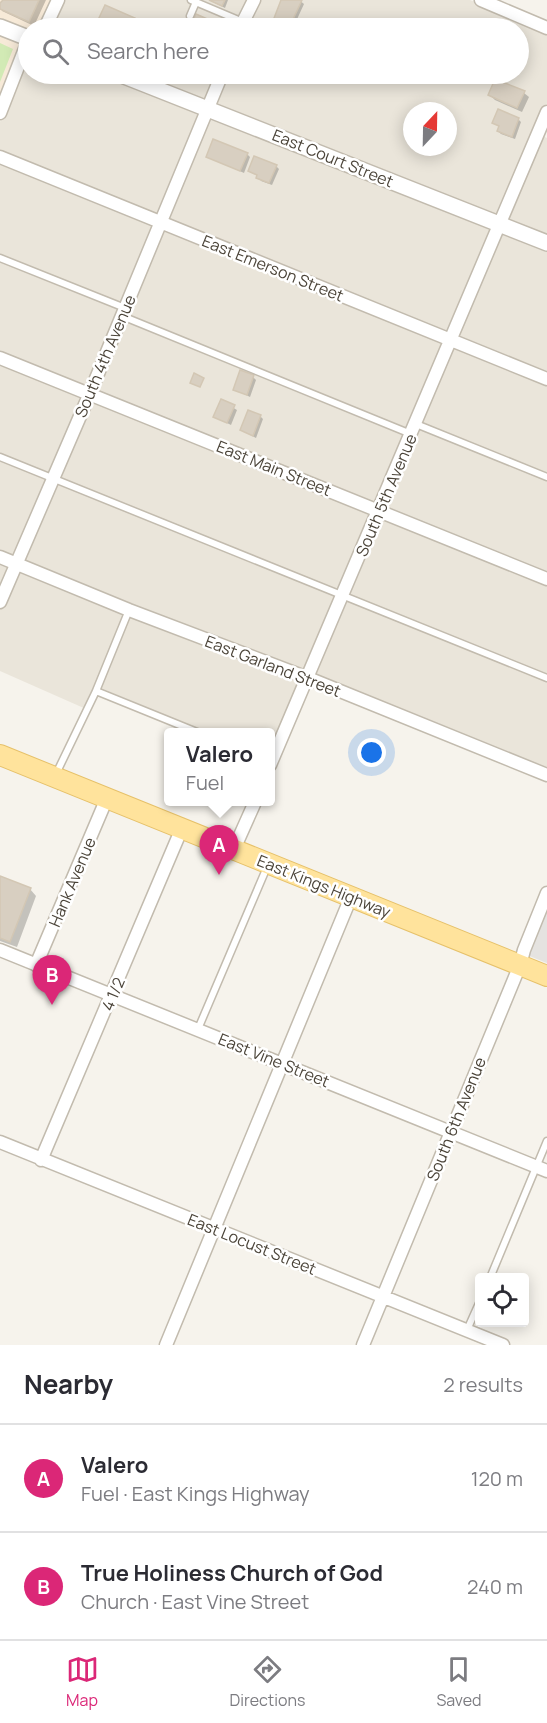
<!DOCTYPE html>
<html lang="en">
<head>
<meta charset="utf-8">
<style>
  :root { --surface:#fff; --page:#f2f2f3; --text:#2b2b33; --muted:#7c7c81; --line:#e1e1e2; --accent:#db2777 }
  body { margin:0; font-family:Manrope,sans-serif; background:var(--page); color:var(--text) }
  .controls { position:absolute; right:18px; bottom:18px; display:grid; overflow:hidden; border-radius:6px; box-shadow:0 3px 15px #0003 }
  .controls button { width:54px; height:54px; display:grid; place-items:center; padding:0; border:0; border-bottom:2px solid var(--line); background:var(--surface); color:var(--text); font:30px sans-serif }
  .compass { position:absolute; left:403px; top:102px; width:54px; height:54px; border-radius:50%; background:var(--surface); box-shadow:0 3px 15px #0003; rotate:22deg }
  .you { position:absolute; left:372px; top:753px; width:21px; height:21px; margin:-15px; border:4px solid #fff; border-radius:50%; background:#1a73e8; box-shadow:0 0 0 9px #1a73e833 }
  .badge { display:grid; place-items:center; width:39px; height:39px; border-radius:50%; background:var(--accent); color:#fff; font-size:20px; font-weight:700 }
  .pin { position:absolute; translate:-50% -50px; filter:drop-shadow(0 2px 3px #0008) }
  .pin::after { content:''; position:absolute; top:32px; width:21px; height:18px; background:inherit; clip-path:polygon(0 0,100% 0,50% 100%) }
  .popup { position:absolute; left:164px; top:728px; width:111px; height:78px; box-sizing:border-box; display:grid; place-content:center; border-radius:6px; background:var(--surface); filter:drop-shadow(0 2px 4px #0005); font-size:20px; white-space:nowrap; color:var(--muted) }
  .popup b { font-size:22px; color:var(--text) }
  .popup::after { content:''; position:absolute; left:50%; top:100%; margin-left:-12px; border:12px solid transparent; border-top-color:var(--surface) }
  .list { margin:0; padding:0; list-style:none }
  h2 { display:flex; justify-content:space-between; align-items:center; height:78px; margin:0; padding:0 24px; font-size:26px }
  h2 small { font-size:20px; font-weight:400; color:var(--muted) }
  .list li { display:grid; grid-template-columns:39px 1fr auto; gap:18px; align-items:center; box-sizing:border-box; height:108px; padding:0 24px; border-top:2px solid var(--line) }
  .list b { display:block; font-size:22px; white-space:nowrap }
  .list p { margin:0; font-size:20px; white-space:nowrap; color:var(--muted) }
  .list em { font-size:20px; font-style:normal; color:var(--muted) }
  .icon { flex:none; width:33px; height:33px; fill:none; stroke:currentColor; stroke-width:2; stroke-linecap:round; stroke-linejoin:round }
  .map { position:relative; flex:none; width:547px; height:1345px; overflow:hidden }
  .search { position:absolute; background:var(--surface); box-shadow:0 3px 15px #0003; left:18px; right:18px; top:18px; height:66px; display:flex; align-items:center; gap:15px; box-sizing:border-box; padding:0 21px; border-radius:33px; color:var(--muted); font-size:22px }
  .sheet { height:294px; background:var(--surface) }
  nav { display:flex; justify-content:space-around; align-items:center; box-sizing:border-box; height:84px; border-top:2px solid var(--line); background:var(--surface); font-size:16px; color:var(--muted) }
  nav a { display:grid; justify-items:center; gap:3px }
  nav .on { color:var(--accent) }
  .map>svg:first-child { display:block }
</style>
</head>
<body>
<div class="map">
<svg width="547" height="1345" viewBox="0 0 547 1345">
  <rect width="100%" height="100%" fill="#f6f3ec"/>
  <path fill="#eae5da" fill-rule="evenodd" d="M62 0H470L547 33V103L535 133 547 138V240L130 74H518V28H49ZM412 111H448V147H412Z
    M28 52V74H106L547 248V772L306 675 270 760V732H206L96 686 86 709 0 671V122Z"/>
  <path fill="#f7ead8" d="M0 0H52L39 28H28V34L0 23Z
    M0 31 23 40 0 96Z"/>
  <path fill="#d2eab5" d="M0 43 13 49 0 82Z"/>
  <path fill="#e5e3e0" d="M547 907V963L527 955Z"/>
  <path fill="#0003" d="M5 0H46L34 26 2 11 0 5Z
    M209 0H228L225 8Z
    M283 0H299L304 4 293 28H276L273 25Z
    M192 18 195 21 213 23 216 26 215 28H194L186 25Z
    M100 19H134L137 22 134 28H117Z
    M524 93 529 97 522 112 495 100 490 95Z
    M518 119 521 122 515 139 501 134 498 131 500 127 494 123Z
    M247 154 250 157 244 173 207 156Z
    M276 166 279 169 272 185 261 181 258 176 250 171Z
    M253 377 256 380 250 397 234 389Z
    M222 401 237 410 231 425 215 417Z
    M260 416 263 419 256 438 241 430Z
    M0 877 30 889 36 896 17 947 0 941Z"/>
  <path fill="#d8cfc1" stroke="#d3c7b4" stroke-width="1.5" d="M3 0H39L29 22 0 9V3Z
    M209 0H225L222 6Z
    M281 0H302L289 28H277L271 26Z
    M105 5 135 18 130 28H118L98 20Z
    M196 14 214 22 213 25 215 26 214 28 190 27Z
    M188 15 193 17 189 26 184 24Z
    M495 79 525 91 517 108 488 95Z
    M498 109 519 118 512 137 497 131 499 126 492 123Z
    M213 139 248 153 240 171 206 157Z
    M254 156 277 165 269 183 256 178 257 175 248 171Z
    M240 370 254 375 247 395 233 390Z
    M194 373 204 378 200 387 190 383Z
    M221 399 235 405 227 423 213 417Z
    M248 410 261 415 253 436 240 430Z
    M0 876 31 888 10 942 0 938Z"/>
  <g fill="none" stroke-linecap="round" stroke-linejoin="round">
    <defs>
      <path id="service" d="M191 0 243 22
        M190 16 196 2
        M0 258 125 308
        M122 316 411 434
        M416 424 547 477
        M0 457 547 678
        M96 691 197 732
        M56 774 96 691 129 610
        M198 1029 267 867
        M490 1278 547 1141
        M467 1330 480 1301"/>
      <path id="minor" d="M481 0 547 28
        M45 28 58 0
        M240 28 254 0
        M0 113 28 41
        M0 157 547 379
        M0 358 547 579
        M0 557 129 610 308 678 547 775
        M0 602 90 393 222 74
        M270 765 547 112
        M234 849 255 802
        M0 950 547 1171
        M36 965 107 798
        M0 1142 503 1345
        M41 1160 182 828
        M166 1345 351 897
        M363 1345 520 965 524 950 547 893"/>
      <path id="tertiary" d="M0 27 28 38
        M119 74 547 243"/>
      <path id="primary" d="M0 755 547 976"/>
    </defs>
    <use href="#service" stroke="#c2bbae" stroke-width="9"/>
    <use href="#minor" stroke="#c2bbae" stroke-width="15"/>
    <use href="#tertiary" stroke="#c2bbae" stroke-width="18"/>
    <use href="#primary" stroke="#e6c16a" stroke-width="22"/>
    <use href="#service" stroke="#fff" stroke-width="6"/>
    <use href="#minor" stroke="#fff" stroke-width="12"/>
    <use href="#tertiary" stroke="#fff" stroke-width="15"/>
    <use href="#primary" stroke="#ffe39c" stroke-width="20"/>
  </g>
  <g text-anchor="middle" dominant-baseline="central" stroke-width="5" stroke-linejoin="round" paint-order="stroke">
    <g font-size="16" fill="#4b4439" stroke="#fff">
      <text transform="translate(333 158) rotate(22)">East Court Street</text>
      <text transform="translate(273 268) rotate(22)">East Emerson Street</text>
      <text transform="translate(105 356) rotate(-67)">South 4th Avenue</text>
      <text transform="translate(274 468) rotate(22)">East Main Street</text>
      <text transform="translate(386 495) rotate(-67)">South 5th Avenue</text>
      <text transform="translate(273 666) rotate(21)">East Garland Street</text>
      <text transform="translate(72 882) rotate(-67)">Hank Avenue</text>
      <text transform="translate(324 886) rotate(22)">East Kings Highway</text>
      <text transform="translate(113 994) rotate(-67)">4 1/2</text>
      <text transform="translate(274 1060) rotate(22)">East Vine Street</text>
      <text transform="translate(456 1119) rotate(-68)">South 6th Avenue</text>
      <text transform="translate(252 1244) rotate(22)">East Locust Street</text>
    </g>
  </g>
</svg>
<div class="controls">
<button><svg class="icon" aria-label="locate" viewBox="0 0 24 24"><circle cx="12" cy="12" r="6"/><path d="M12 2v4M12 18v4M2 12h4M18 12h4"/></svg></button>
</div>
<svg class="compass" viewBox="-18 -18 36 36"><path d="M0-13l5 13h-10z" fill="#e53935"/><path d="M0 13l5-13h-10z" fill="#7c7c81"/></svg>
<div class="you"></div>
<div class="pin badge" style="left:219px;top:875px">A</div>
<div class="popup"><b>Valero</b>Fuel</div>
<div class="pin badge" style="left:52px;top:1005px">B</div>
<div class="search"><svg class="icon" aria-label="search" viewBox="0 0 24 24"><circle cx="10" cy="10" r="6"/><path d="M15 15l6 6"/></svg>Search here</div>
</div>
<section class="sheet">
<h2>Nearby<small>2 results</small></h2>
<ul class="list">
<li><span class="badge">A</span><div><b>Valero</b><p>Fuel · East Kings Highway</p></div><em>120 m</em></li>
<li><span class="badge">B</span><div><b>True Holiness Church of God</b><p>Church · East Vine Street</p></div><em>240 m</em></li>
</ul>
</section>
<nav>
<a class="on"><svg class="icon" aria-label="map" viewBox="0 0 24 24"><path d="M3 6l6-2 6 2 6-2v14l-6 2-6-2-6 2zM9 4v14M15 6v14"/></svg>Map</a>
<a><svg class="icon" aria-label="directions" viewBox="0 0 24 24"><path d="M12 3l9 9-9 9-9-9zM9 14v-3h6M13 9l2 2-2 2"/></svg>Directions</a>
<a><svg class="icon" aria-label="saved" viewBox="0 0 24 24"><path d="M7 4h10v16l-5-4-5 4z"/></svg>Saved</a>
</nav>
</body>
</html>
